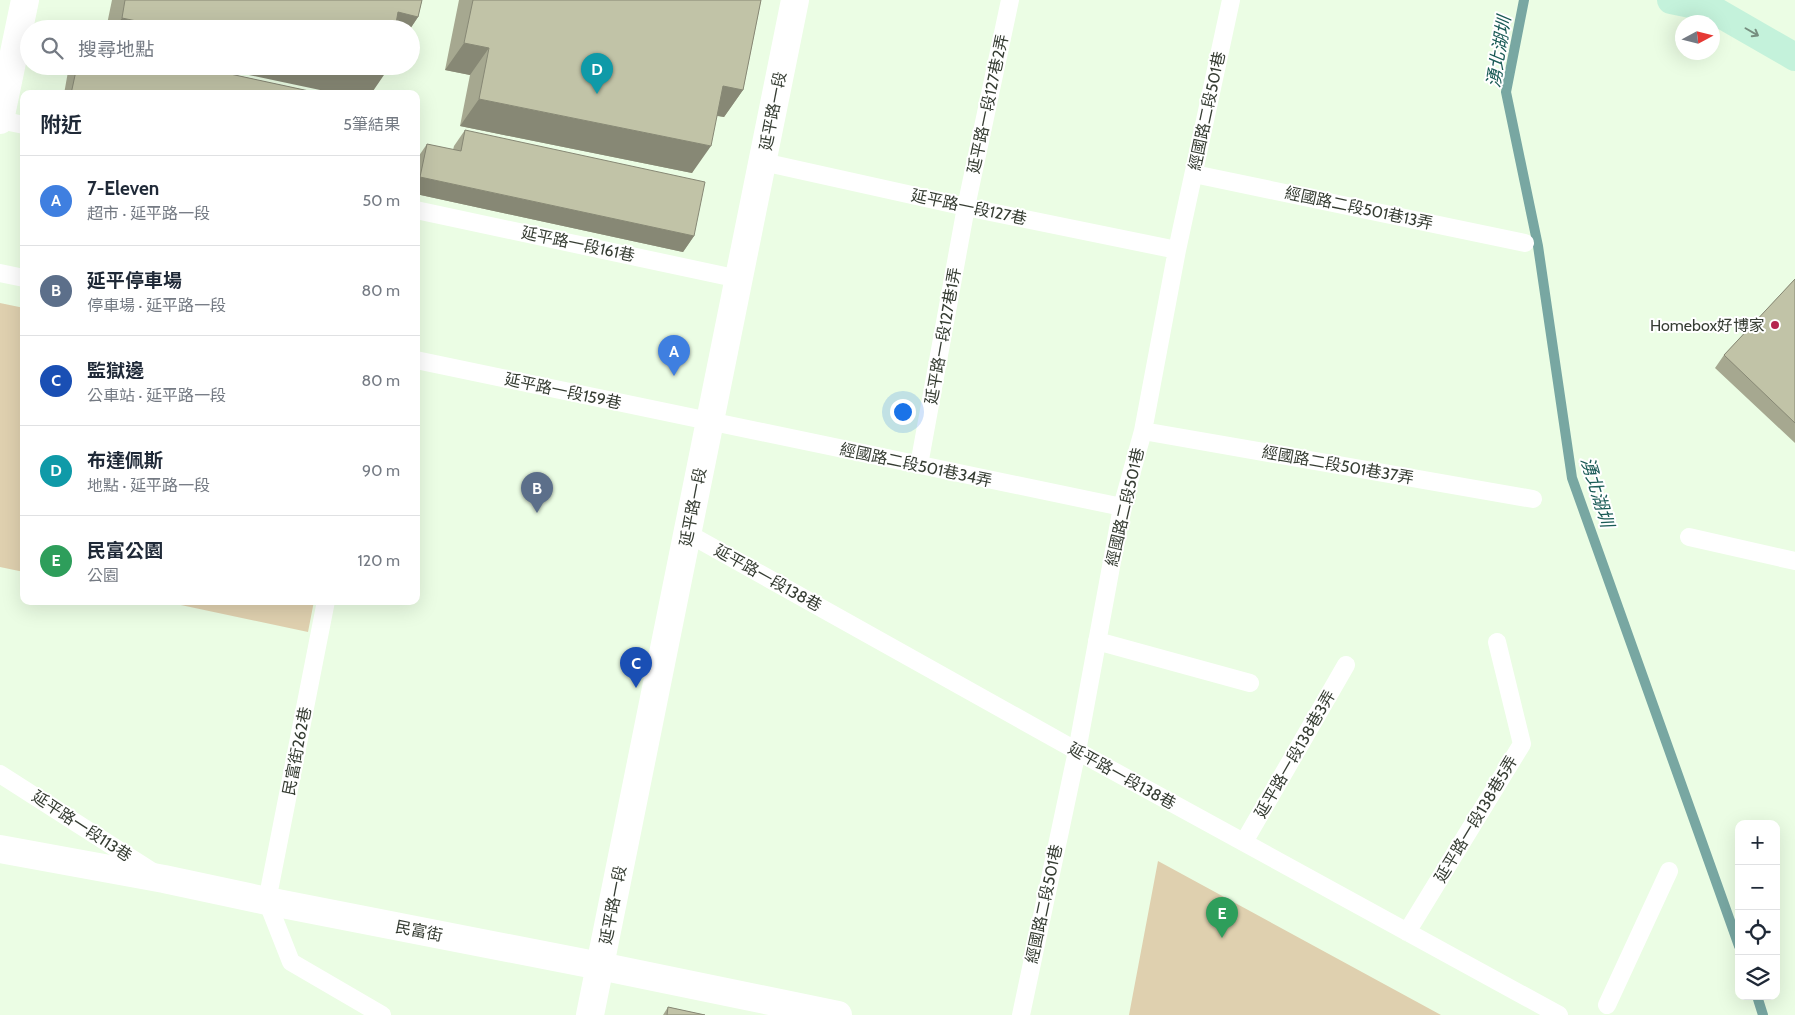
<!DOCTYPE html>
<html lang="zh-TW">
<head>
<meta charset="utf-8">
<style>
  :root { --surface:#fff; --page:#f6f6f7; --text:#1f2937; --muted:#747a83; --line:#e0e1e3; --accent:#b5254e }
  body { margin:0; font-family:Cabin,"Noto Sans TC",sans-serif; background:var(--page); color:var(--text) }
  .controls { position:absolute; right:15px; bottom:15px; display:grid; overflow:hidden; border-radius:10px; box-shadow:0 5px 20px #0002 }
  .controls button { width:45px; height:45px; display:grid; place-items:center; padding:0; border:0; border-bottom:1px solid var(--line); background:var(--surface); color:var(--text); font:25px sans-serif }
  .compass { position:absolute; left:1675px; top:15px; width:45px; height:45px; border-radius:50%; background:var(--surface); box-shadow:0 5px 20px #0002; rotate:83deg }
  .you { position:absolute; left:902px; top:411px; width:18px; height:18px; margin:-12px; border:4px solid #fff; border-radius:50%; background:#1a73e8; box-shadow:0 0 0 8px #1a73e833 }
  .badge { display:grid; place-items:center; width:32px; height:32px; border-radius:50%; background:var(--accent); color:#fff; font-size:16px; font-weight:700 }
  .pin { position:absolute; translate:-50% -41px; filter:drop-shadow(0 1px 2px #0008) }
  .pin::after { content:''; position:absolute; top:26px; width:18px; height:15px; background:inherit; clip-path:polygon(0 0,100% 0,50% 100%) }
  .list { margin:0; padding:0; list-style:none }
  h2 { display:flex; justify-content:space-between; align-items:center; height:65px; margin:0; padding:0 20px; font-size:21px }
  h2 small { font-size:16px; font-weight:400; color:var(--muted) }
  .list li { display:grid; grid-template-columns:32px 1fr auto; gap:15px; align-items:center; box-sizing:border-box; height:90px; padding:0 20px; border-top:1px solid var(--line) }
  .list b { display:block; font-size:19px; white-space:nowrap }
  .list p { margin:0; font-size:16px; white-space:nowrap; color:var(--muted) }
  .list em { font-size:16px; font-style:normal; color:var(--muted) }
  .icon { flex:none; width:28px; height:28px; fill:none; stroke:currentColor; stroke-width:2; stroke-linecap:round; stroke-linejoin:round }
  .map { position:relative; flex:none; width:1795px; height:1015px; overflow:hidden }
  .search { position:absolute; background:var(--surface); box-shadow:0 5px 20px #0002; left:20px; top:20px; width:400px; height:55px; display:flex; align-items:center; gap:12px; box-sizing:border-box; padding:0 18px; border-radius:28px; color:var(--muted); font-size:19px }
  .panel { position:absolute; background:var(--surface); box-shadow:0 5px 20px #0002; left:20px; top:90px; width:400px; height:515px; border-radius:10px }
  .map>svg:first-child { display:block }
</style>
</head>
<body>
<div class="map">
<svg width="1795" height="1015" viewBox="0 0 1795 1015">
  <rect width="100%" height="100%" fill="#ebfde4"/>
  <path fill="#dfd0af" d="M0 303 24 308V572L0 567Z
    M162 601H314L308 632Z
    M1158 861 1441 1015H1129Z"/>
  <g fill="none" stroke-linecap="round" stroke-linejoin="round">
    <path stroke="#78a7a2" stroke-width="10" d="M1524 0 1506 92 1538 246 1572 478 1739 946
      M1757 996 1763 1015"/>
    <path stroke="#fff" stroke-width="18" d="M0 120 24 125
      M763 162 966 207 1177 250
      M1194 174 1525 243
      M416 210 739 279
      M0 273 24 278
      M416 360 1122 507
      M1143 431 1533 499
      M919 465 966 207 1010 0
      M687 533 1077 751 1559 1015
      M1689 537 1795 561
      M326 601 267 901 291 962 382 1015
      M1097 641 1250 683
      M0 774 153 872
      M1244 842 1346 665
      M1407 932 1522 744 1497 642
      M1607 1005 1669 871
      M1021 1015 1077 751 1122 507 1143 431 1177 250 1231 0"/>
    <path stroke="#fff" stroke-width="28" d="M0 120 25 0
      M0 849 164 879 267 901 600 966 838 1015"/>
    <path stroke="#fff" stroke-width="28" d="M590 1015 795 0"/>
    <path stroke="#c4f2db" stroke-width="28" d="M1671 0 1710 8 1795 57"/>
  </g>
  <path fill="#a6a890" d="M112 0H422L418 17 410 29H106Z
    M459 0H761L743 90 724 117 717 116 692 173 460 126 470 75 445 70Z
    M69 66H193L323 94H64Z
    M465 130 694 236 683 252 416 194V160L427 144 453 150 454 146Z
    M1795 279V443L1715 368 1724 355Z
    M668 1007 705 1015H663Z"/>
  <path fill="#878875" d="M398 12 418 17 410 29H387Z
    M122 18 175 29H114Z
    M464 43 489 48 470 75 445 70Z
    M206 66H356L386 72 371 94H339Z
    M723 86 743 90 724 117 704 113Z
    M479 99 711 146 692 173 460 126Z
    M420 177 694 236 683 252 416 194V183Z"/>
  <path fill="#c1c3a7" stroke="#878875" d="M125 0H422L418 17 398 12 395 29H175L122 18Z
    M473 0H761L743 90 723 86 711 146 479 99 489 48 464 43Z
    M77 66H193L323 94H71Z
    M356 66H387L386 72Z
    M465 130 705 182 694 236 420 177 427 144 461 151Z
    M1795 279V423L1724 355Z
    M668 1007 705 1015H667Z"/>
  <defs><path id="oneway-shaft" d="M-6 0H5M1.5-3L5.5 0L1.5 3" fill="none" stroke-width="1.6" stroke-linecap="round" stroke-linejoin="round" transform="scale(1.25)"/></defs>
  <use stroke="#768e7f" href="#oneway-shaft" transform="translate(1752 32) rotate(30)"/>
  <circle fill="#b5254e" stroke="#fff" stroke-width="2" cx="1775" cy="325" r="5"/>
  <g text-anchor="middle" dominant-baseline="central" stroke-width="4" stroke-linejoin="round" paint-order="stroke">
    <g font-size="16" fill="#363d33" stroke="#fff">
      <text transform="translate(988 104) rotate(-78)">延平路一段127巷2弄</text>
      <text transform="translate(773 111) rotate(-79)">延平路一段</text>
      <text transform="translate(1207 111) rotate(-78)">經國路二段501巷</text>
      <text transform="translate(969 207) rotate(12)">延平路一段127巷</text>
      <text transform="translate(1359 208) rotate(12)">經國路二段501巷13弄</text>
      <text transform="translate(578 244) rotate(12)">延平路一段161巷</text>
      <text transform="translate(943 336) rotate(-80)">延平路一段127巷1弄</text>
      <text transform="translate(563 391) rotate(12)">延平路一段159巷</text>
      <text transform="translate(916 465) rotate(12)">經國路二段501巷34弄</text>
      <text transform="translate(1338 465) rotate(10)">經國路二段501巷37弄</text>
      <text transform="translate(693 507) rotate(-79)">延平路一段</text>
      <text transform="translate(1125 507) rotate(-77)">經國路二段501巷</text>
      <text transform="translate(768 578) rotate(29)">延平路一段138巷</text>
      <text transform="translate(297 751) rotate(-79)">民富街262巷</text>
      <text transform="translate(1295 754) rotate(-60)">延平路一段138巷3弄</text>
      <text transform="translate(1122 776) rotate(29)">延平路一段138巷</text>
      <text transform="translate(1476 819) rotate(-59)">延平路一段138巷5弄</text>
      <text transform="translate(82 826) rotate(33)">延平路一段113巷</text>
      <text transform="translate(1044 904) rotate(-78)">經國路二段501巷</text>
      <text transform="translate(613 905) rotate(-79)">延平路一段</text>
      <text transform="translate(419 931) rotate(11)">民富街</text>
    </g>
    <g font-size="16" fill="#363d33" stroke="#fff" text-anchor="end">
      <text x="1765" y="325">Homebox好博家</text>
    </g>
    <g font-size="18" font-style="italic" fill="#1a5b56" stroke="#fff">
      <text transform="translate(1499 52) rotate(-81)">湧北湖圳</text>
      <text transform="translate(1597 492) rotate(73)">湧北湖圳</text>
    </g>
  </g>
</svg>
<div class="controls">
<button>+</button>
<button>−</button>
<button><svg class="icon" aria-label="locate" viewBox="0 0 24 24"><circle cx="12" cy="12" r="6"/><path d="M12 2v4M12 18v4M2 12h4M18 12h4"/></svg></button>
<button><svg class="icon" aria-label="layers" viewBox="0 0 24 24"><path d="M12 4l9 5-9 5-9-5zM3 14l9 5 9-5"/></svg></button>
</div>
<svg class="compass" viewBox="-18 -18 36 36"><path d="M0-13l5 13h-10z" fill="#e53935"/><path d="M0 13l5-13h-10z" fill="#747a83"/></svg>
<div class="you"></div>
<div class="pin badge" style="left:674px;top:376px;background:#3f7fe0">A</div>
<div class="pin badge" style="left:537px;top:513px;background:#5c6f8a">B</div>
<div class="pin badge" style="left:636px;top:688px;background:#1a4fb4">C</div>
<div class="pin badge" style="left:597px;top:94px;background:#0f9aa8">D</div>
<div class="pin badge" style="left:1222px;top:938px;background:#2e9e5b">E</div>
<div class="search"><svg class="icon" aria-label="search" viewBox="0 0 24 24"><circle cx="10" cy="10" r="6"/><path d="M15 15l6 6"/></svg>搜尋地點</div>
<section class="panel">
<h2>附近<small>5筆結果</small></h2>
<ul class="list">
<li><span class="badge" style="background:#3f7fe0">A</span><div><b>7-Eleven</b><p>超市 · 延平路一段</p></div><em>50 m</em></li>
<li><span class="badge" style="background:#5c6f8a">B</span><div><b>延平停車場</b><p>停車場 · 延平路一段</p></div><em>80 m</em></li>
<li><span class="badge" style="background:#1a4fb4">C</span><div><b>監獄邊</b><p>公車站 · 延平路一段</p></div><em>80 m</em></li>
<li><span class="badge" style="background:#0f9aa8">D</span><div><b>布達佩斯</b><p>地點 · 延平路一段</p></div><em>90 m</em></li>
<li><span class="badge" style="background:#2e9e5b">E</span><div><b>民富公園</b><p>公園</p></div><em>120 m</em></li>
</ul>
</section>
</div>
</body>
</html>
